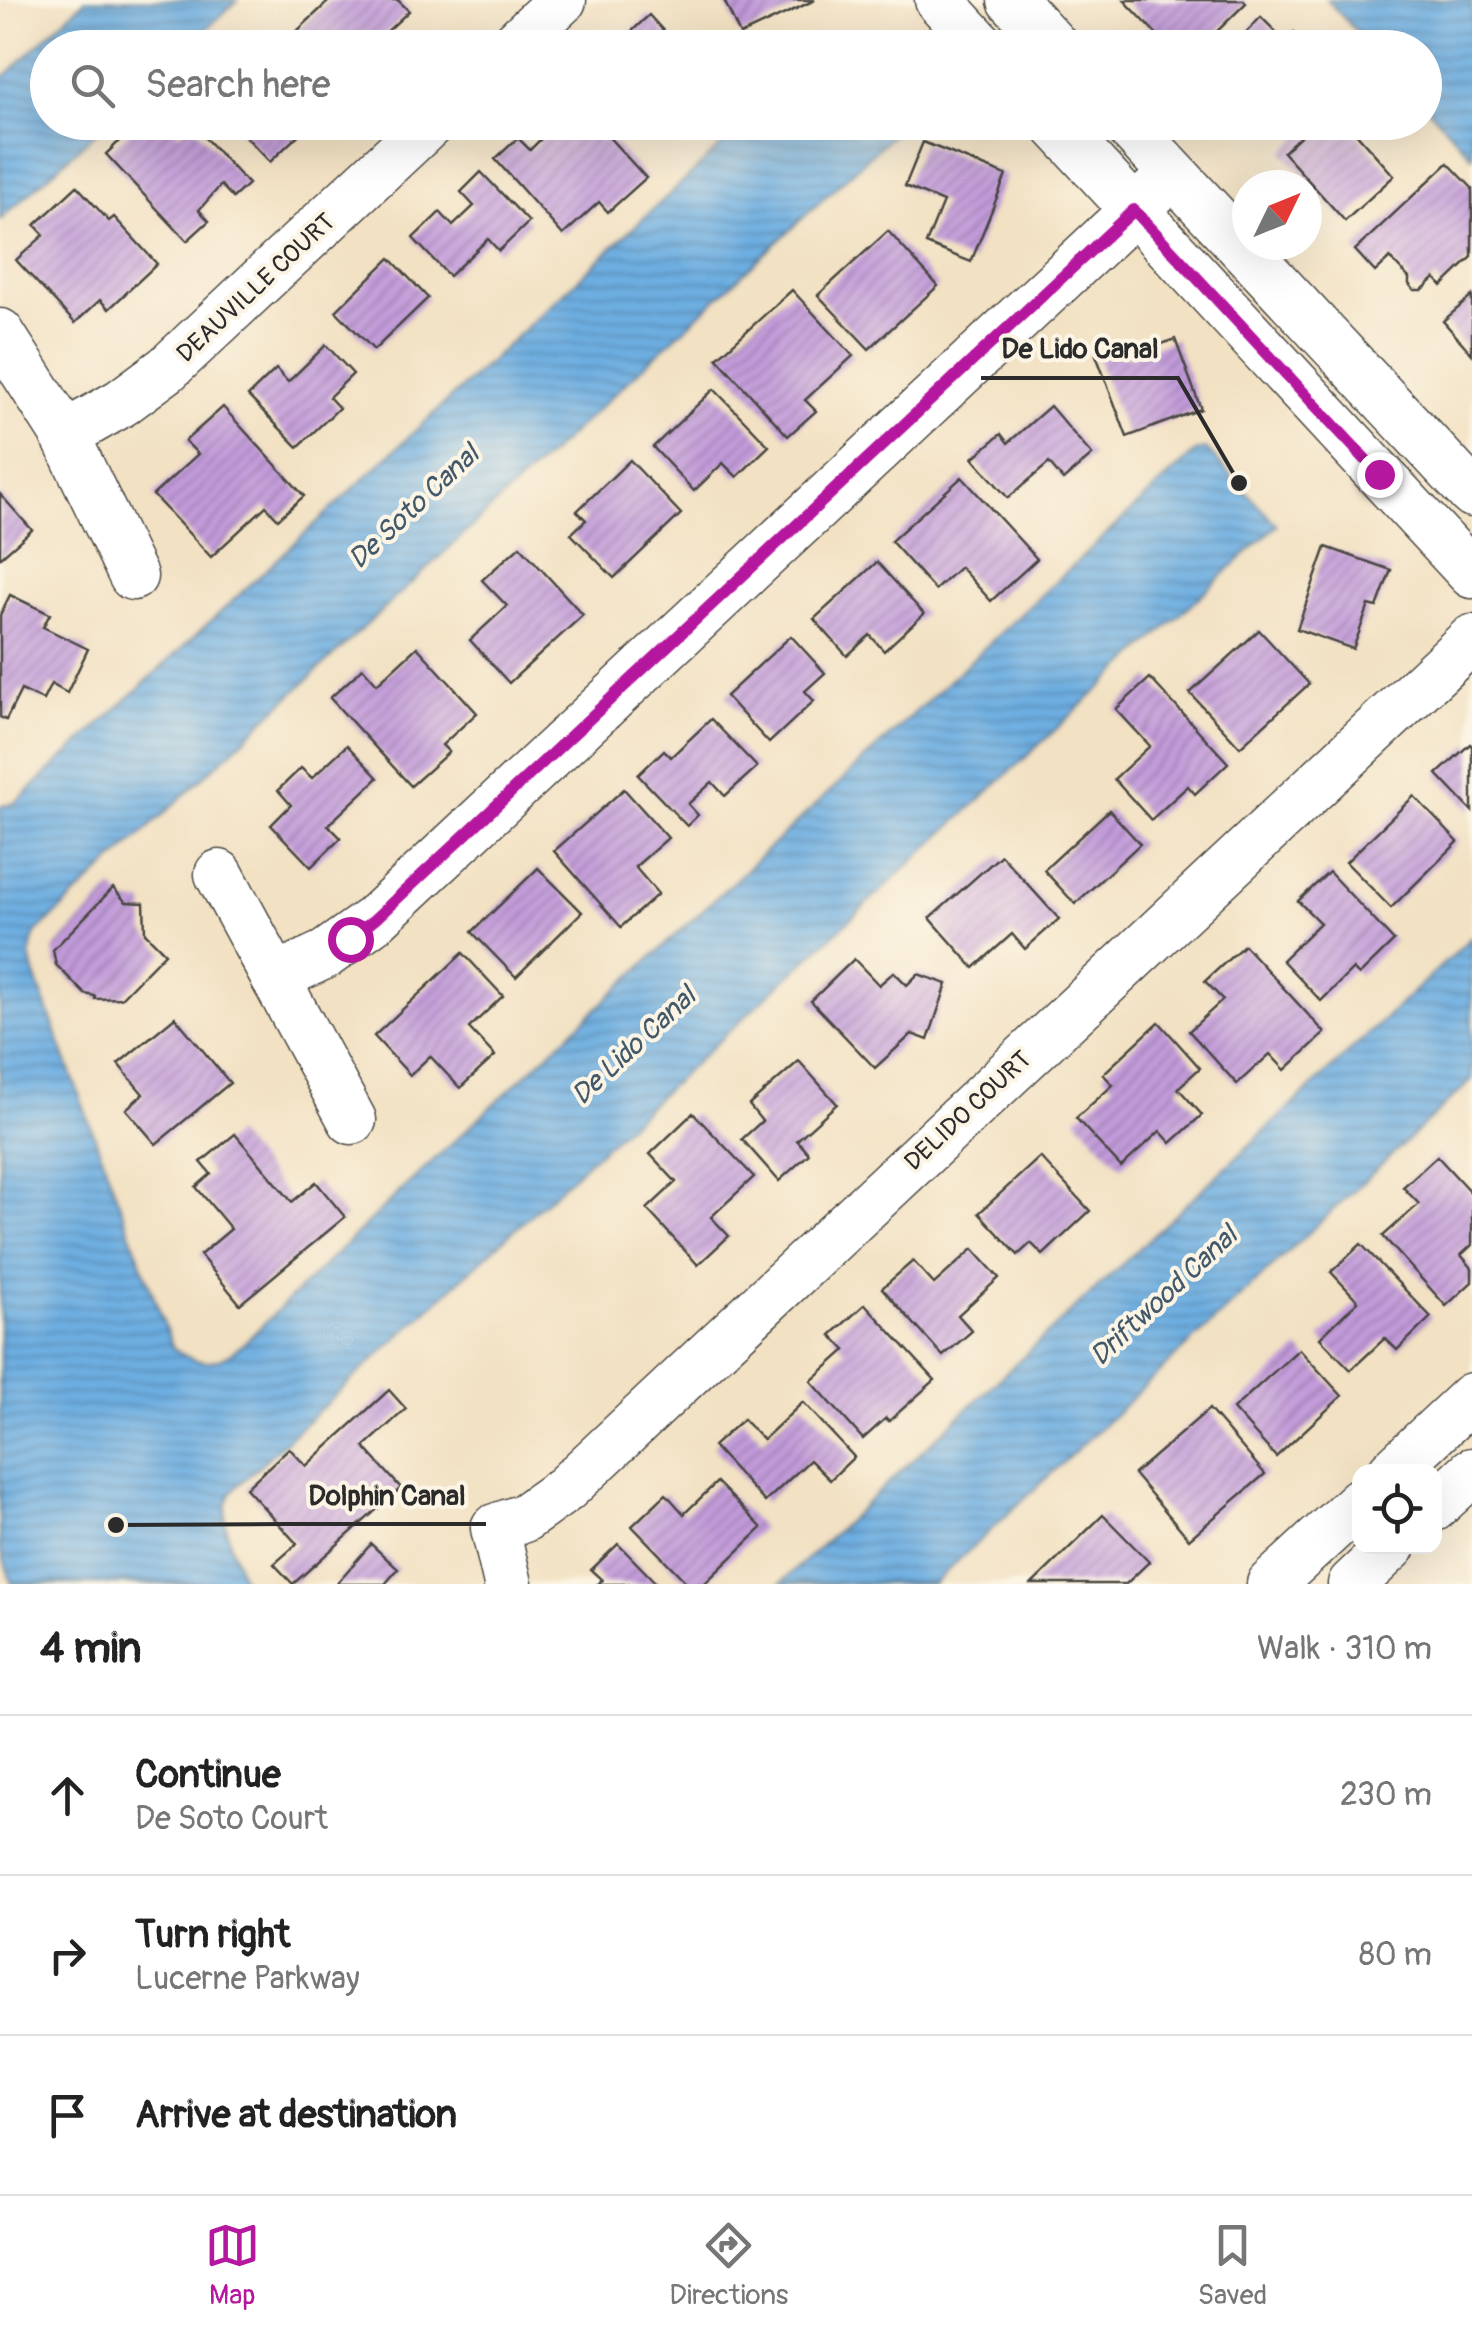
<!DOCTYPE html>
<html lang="en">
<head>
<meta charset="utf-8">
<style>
	body { margin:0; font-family:Pangolin,sans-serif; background:#f6f6f6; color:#222 }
	.controls { position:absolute; right:30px; bottom:30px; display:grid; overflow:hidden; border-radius:20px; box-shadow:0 10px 40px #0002 }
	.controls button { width:90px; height:90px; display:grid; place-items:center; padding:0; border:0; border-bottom:2px solid #e0e0e0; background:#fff; color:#222; font:50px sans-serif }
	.compass { position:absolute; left:1232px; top:170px; width:90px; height:90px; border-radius:50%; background:#fff; box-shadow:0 10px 40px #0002; rotate:47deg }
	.stop { position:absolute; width:30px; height:30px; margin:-22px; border:8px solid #b5179e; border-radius:50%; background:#fff }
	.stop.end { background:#b5179e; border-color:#fff; box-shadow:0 2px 10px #0008 }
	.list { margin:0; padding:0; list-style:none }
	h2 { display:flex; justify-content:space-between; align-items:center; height:130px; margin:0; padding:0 40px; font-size:42px }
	h2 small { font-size:32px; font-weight:400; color:#767676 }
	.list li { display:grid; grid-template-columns:65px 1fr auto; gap:30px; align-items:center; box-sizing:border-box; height:160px; padding:0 40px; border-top:2px solid #e0e0e0 }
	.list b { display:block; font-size:38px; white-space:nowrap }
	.list p { margin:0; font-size:32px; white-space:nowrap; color:#767676 }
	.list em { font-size:32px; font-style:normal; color:#767676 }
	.icon { flex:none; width:55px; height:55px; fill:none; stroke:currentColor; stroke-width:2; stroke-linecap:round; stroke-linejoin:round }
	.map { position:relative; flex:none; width:1472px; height:1584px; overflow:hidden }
	.search { position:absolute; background:#fff; box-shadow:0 10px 40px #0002; left:30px; right:30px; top:30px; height:110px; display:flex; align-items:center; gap:25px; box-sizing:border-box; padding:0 35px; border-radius:55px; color:#767676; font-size:38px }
	.sheet { height:610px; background:#fff }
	nav { display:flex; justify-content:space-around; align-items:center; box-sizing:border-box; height:140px; border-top:2px solid #e0e0e0; background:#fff; font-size:28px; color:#767676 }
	nav a { display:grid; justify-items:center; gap:5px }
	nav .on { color:#b5179e }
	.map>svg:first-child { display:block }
	.water { fill:url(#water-rules); stroke:#4c6c86; stroke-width:2.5 }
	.building { fill:url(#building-hatch) }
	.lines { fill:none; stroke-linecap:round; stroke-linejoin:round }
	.minor-casing { stroke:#494642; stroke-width:51 }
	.minor { stroke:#fff; stroke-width:48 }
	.route { stroke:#b5179e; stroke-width:12 }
	.labels { text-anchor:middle; stroke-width:8; stroke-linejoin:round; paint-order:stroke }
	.street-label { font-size:25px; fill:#2b2b2b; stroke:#fcf5e5 }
	.water-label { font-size:28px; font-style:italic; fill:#42596b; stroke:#fcf5e5 }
	.leader { fill:none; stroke:#2b2b2b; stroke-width:4 }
	.callout-dot { fill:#2b2b2b; stroke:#fcf5e5; stroke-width:4 }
	.callout-label { font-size:28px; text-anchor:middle; font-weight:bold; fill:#2b2b2b; stroke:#fcf5e5; stroke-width:8; stroke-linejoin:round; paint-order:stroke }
</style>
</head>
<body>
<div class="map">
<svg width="1472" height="1584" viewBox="0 0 1472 1584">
	<defs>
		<pattern id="water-rules" width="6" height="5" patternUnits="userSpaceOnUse" patternTransform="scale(2.5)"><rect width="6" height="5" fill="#6daee1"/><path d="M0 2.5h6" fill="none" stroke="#5a8eb7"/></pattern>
		<pattern id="building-hatch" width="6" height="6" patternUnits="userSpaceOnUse" patternTransform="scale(2.5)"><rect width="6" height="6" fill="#c29bda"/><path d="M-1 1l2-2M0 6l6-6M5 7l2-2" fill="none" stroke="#9e7fb1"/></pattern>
	</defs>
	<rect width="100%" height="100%" fill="#fcf5e5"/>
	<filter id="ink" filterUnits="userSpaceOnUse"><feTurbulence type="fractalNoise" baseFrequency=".01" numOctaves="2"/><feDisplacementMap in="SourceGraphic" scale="20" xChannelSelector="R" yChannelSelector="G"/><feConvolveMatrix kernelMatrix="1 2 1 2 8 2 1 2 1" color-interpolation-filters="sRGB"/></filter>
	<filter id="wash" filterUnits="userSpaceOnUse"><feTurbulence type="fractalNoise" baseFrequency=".0048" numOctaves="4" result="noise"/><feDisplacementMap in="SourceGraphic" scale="40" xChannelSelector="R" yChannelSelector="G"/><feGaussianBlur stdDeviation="2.25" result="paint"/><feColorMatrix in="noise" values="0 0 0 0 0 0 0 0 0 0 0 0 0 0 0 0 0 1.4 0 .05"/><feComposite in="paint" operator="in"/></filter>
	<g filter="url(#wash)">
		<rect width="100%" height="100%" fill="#f2e1c2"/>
		<g class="water">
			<polygon points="85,0 238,0 187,47 48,48 48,122 106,123 0,220 0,81"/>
			<polygon points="1327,0 1472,0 1472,156 1425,105 1424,48 1371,47"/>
			<path d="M894,123L895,132L35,934L30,955L34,973L173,1348C199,1369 220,1364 244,1343L406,1186L1195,452L1206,449L1277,525L236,1487C212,1514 235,1554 244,1584H12L0,1547V806L14,803L23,796L746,123Z"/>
			<polygon points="1472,937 1472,1080 933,1584 780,1584"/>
		</g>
		<g id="blocks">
			<g class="building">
				<polygon points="330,0 398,0 409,11 379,39 387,48 312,48 297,31"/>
				<polygon points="724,0 815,0 740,35"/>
				<polygon points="1124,0 1244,0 1246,3 1200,48 1170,48"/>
				<polygon points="649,15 679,48 614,48"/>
				<polygon points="1261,17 1285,41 1294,32 1309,48 1231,48"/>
				<polygon points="139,122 169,122 179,134 191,123 248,184 233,198 221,185 199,210 209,221 187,241 106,154"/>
				<polygon points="232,122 312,122 270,162"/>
				<polygon points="525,122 595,122 646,178 608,212 599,202 563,235 495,159 518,138 530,150 540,140"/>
				<polygon points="1315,122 1320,122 1328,131 1338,122 1346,122 1394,176 1345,221 1283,152"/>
				<polygon points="923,142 1006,175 971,262 926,244 943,202 905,186"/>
				<polygon points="1448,163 1472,188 1472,257 1442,286 1435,278 1422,290 1414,290 1409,284 1409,278 1390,258 1375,272 1355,250"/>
				<polygon points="481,172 529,222 499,251 488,239 449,276 413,238 440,212 453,226 474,206 461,192"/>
				<polygon points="77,186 109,221 114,217 157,264 109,309 100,300 75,323 16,260 44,235 35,225"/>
				<polygon points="888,231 938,286 869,349 818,295"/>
				<polygon points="390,258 428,298 374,350 336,311"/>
				<polygon points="792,290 853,356 805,400 816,411 788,436 717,358"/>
				<polygon points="1472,296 1472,354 1443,321"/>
				<polygon points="1175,339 1201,409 1127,437 1096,355 1122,346 1127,357"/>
				<polygon points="326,345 353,374 329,397 339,408 298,447 248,396 276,369 288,382"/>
				<polygon points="714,389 769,446 737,477 723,463 694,491 653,447"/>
				<polygon points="1050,406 1092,455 1063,480 1049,463 1008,498 973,458 1001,434 1008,443"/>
				<polygon points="223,407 304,496 278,519 266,506 211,557 153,495 198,454 185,441"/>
				<polygon points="630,460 681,514 614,578 571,534 586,520 577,511"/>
				<polygon points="962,477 1037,559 991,601 960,567 935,590 891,541"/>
				<polygon points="0,494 32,530 0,558"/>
				<polygon points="520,546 583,615 509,683 470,640 507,606 482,580"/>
				<polygon points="1326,547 1391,570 1377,607 1369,605 1353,649 1297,629"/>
				<polygon points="877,562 924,614 884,651 870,635 847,656 814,619"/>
				<polygon points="10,595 50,614 43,627 88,649 67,693 51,684 43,700 21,690 6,720 0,717 0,615"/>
				<polygon points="1259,630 1309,684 1240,747 1190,693"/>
				<polygon points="791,636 825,673 805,691 814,701 769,743 726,696"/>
				<polygon points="417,647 477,713 442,745 449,752 411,786 330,698 363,668 377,684"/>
				<polygon points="1150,678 1228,763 1195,794 1188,786 1151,820 1114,779 1150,746 1116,709"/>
				<polygon points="711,719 757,767 725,796 712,782 688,804 698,815 687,826 638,775 664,750 671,757"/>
				<polygon points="1470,744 1472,746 1472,811 1437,774"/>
				<polygon points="347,745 378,778 328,825 341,838 311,867 271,825 291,805 278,790 301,768 312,778"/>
				<polygon points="624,789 668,838 635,867 658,894 621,927 554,851"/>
				<polygon points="1414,796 1458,842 1391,908 1346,862"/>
				<polygon points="1109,810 1140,844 1075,904 1044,870"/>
				<polygon points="1001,855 1059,919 1025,949 1012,934 974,968 930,918"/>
				<polygon points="538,868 582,912 516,977 472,932"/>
				<polygon points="1329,872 1394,941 1359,975 1353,969 1321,1001 1282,960 1320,923 1298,901"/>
				<polygon points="113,888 126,902 144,903 145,933 165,953 121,998 95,999 95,996 85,994 56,965 53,950"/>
				<polygon points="1244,945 1325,1033 1285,1070 1270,1054 1237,1084 1189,1031 1223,1000 1205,981"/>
				<polygon points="463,953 503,996 469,1028 495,1056 460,1088 430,1056 410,1075 374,1036"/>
				<polygon points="854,959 879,985 894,972 907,985 918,974 947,984 928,1040 912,1034 875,1068 811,1001"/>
				<polygon points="175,1017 230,1083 156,1144 126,1109 143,1094 118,1064"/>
				<polygon points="1159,1022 1200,1068 1178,1088 1202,1115 1171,1143 1160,1131 1121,1167 1076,1118 1113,1085 1103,1074"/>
				<polygon points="799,1061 837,1104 797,1140 809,1154 779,1181 742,1139 762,1121 749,1105"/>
				<polygon points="693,1113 754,1177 711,1217 729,1236 698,1265 647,1209 676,1182 650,1154"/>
				<polygon points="235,1134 292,1202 316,1182 345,1217 240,1304 200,1255 231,1229 196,1187 211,1174 201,1162"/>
				<polygon points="1437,1156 1472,1194 1472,1245 1461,1255 1472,1268 1472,1282 1446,1306 1383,1236 1419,1204 1403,1187"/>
				<polygon points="1040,1157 1090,1211 1043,1255 1031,1243 1018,1255 979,1213"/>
				<polygon points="1361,1244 1431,1317 1397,1350 1385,1338 1351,1370 1320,1338 1358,1301 1331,1272"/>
				<polygon points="973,1249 999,1278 958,1315 972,1331 943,1356 882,1288 913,1261 934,1284"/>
				<polygon points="865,1304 935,1380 889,1421 886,1418 863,1439 811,1381 846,1350 831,1335"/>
				<polygon points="1299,1349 1342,1396 1276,1457 1233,1409"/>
				<polygon points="389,1390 406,1409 364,1447 401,1488 293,1584 274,1564 297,1544 246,1488 289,1448 306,1466"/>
				<polygon points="803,1402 854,1457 830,1480 810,1460 765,1502 713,1446 743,1419 763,1440"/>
				<polygon points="1209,1409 1265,1474 1189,1539 1134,1474"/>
				<polygon points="717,1482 762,1528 704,1584 688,1584 632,1526 666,1494 684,1514"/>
				<polygon points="1103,1515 1149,1562 1126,1584 1032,1584"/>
				<polygon points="371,1544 398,1569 385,1584 336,1584"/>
				<polygon points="618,1544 657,1584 597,1584 602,1580 591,1570"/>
			</g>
		</g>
	</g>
	<g filter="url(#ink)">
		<use href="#blocks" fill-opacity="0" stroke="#494642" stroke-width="2.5"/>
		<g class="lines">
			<defs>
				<g id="minor">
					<polyline points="939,0 983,48"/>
					<polyline points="1012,0 1056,48"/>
					<polyline points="511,48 562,0"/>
					<polyline points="1053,122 1472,574"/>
					<polyline points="1125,122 1472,493"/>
					<polyline points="0,333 65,435 133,576"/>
					<polyline points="65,435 121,403 167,369 431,122"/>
					<polyline points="219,874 352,1120"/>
					<polyline points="275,978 326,954 375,919 1173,174"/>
					<polyline points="1392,1472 1472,1397"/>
					<polyline points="1434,1507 1472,1472"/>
					<polyline points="508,1584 495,1528 524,1518 565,1489 1472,639"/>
					<polyline points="1271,1584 1360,1502"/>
					<polyline points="1352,1584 1392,1546"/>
				</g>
			</defs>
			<use href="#minor" class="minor-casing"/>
			<use href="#minor" class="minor"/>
		</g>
	</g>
	<g class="lines" filter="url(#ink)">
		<polyline class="route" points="350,939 375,919 1134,210 1379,474"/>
	</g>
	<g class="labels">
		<g class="street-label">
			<text transform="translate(255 287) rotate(-43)" y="9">DEAUVILLE COURT</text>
			<text transform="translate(967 1110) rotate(-43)" y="9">DELIDO COURT</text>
		</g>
		<g class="water-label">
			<text transform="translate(413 506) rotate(-43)" y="10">De Soto Canal</text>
			<text transform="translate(633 1045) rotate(-43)" y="10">De Lido Canal</text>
			<text transform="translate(1163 1295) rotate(-43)" y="10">Driftwood Canal</text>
		</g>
	</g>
	<path class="leader" d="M1239 483L1178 378H981M116 1525L288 1524H486"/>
	<g class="callout-dot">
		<circle cx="1239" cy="483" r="10"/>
		<circle cx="116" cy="1525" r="10"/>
	</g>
	<g class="callout-label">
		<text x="1080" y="358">De Lido Canal</text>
		<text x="387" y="1505">Dolphin Canal</text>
	</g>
</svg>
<div class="controls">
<button><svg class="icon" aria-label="locate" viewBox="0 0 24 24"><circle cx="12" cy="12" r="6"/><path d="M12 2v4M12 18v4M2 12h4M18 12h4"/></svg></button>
</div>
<svg class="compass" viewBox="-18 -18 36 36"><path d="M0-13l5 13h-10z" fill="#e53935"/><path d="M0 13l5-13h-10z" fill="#767676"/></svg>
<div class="stop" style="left:350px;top:939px"></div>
<div class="stop end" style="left:1379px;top:474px"></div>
<div class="search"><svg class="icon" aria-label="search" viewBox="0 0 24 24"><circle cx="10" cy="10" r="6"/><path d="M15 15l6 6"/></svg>Search here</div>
</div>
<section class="sheet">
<h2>4 min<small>Walk · 310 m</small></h2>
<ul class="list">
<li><svg class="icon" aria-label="ahead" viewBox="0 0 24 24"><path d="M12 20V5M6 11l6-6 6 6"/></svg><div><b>Continue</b><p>De Soto Court</p></div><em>230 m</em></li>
<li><svg class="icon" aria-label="right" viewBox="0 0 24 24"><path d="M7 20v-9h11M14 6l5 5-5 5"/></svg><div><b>Turn right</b><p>Lucerne Parkway</p></div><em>80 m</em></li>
<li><svg class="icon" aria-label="arrive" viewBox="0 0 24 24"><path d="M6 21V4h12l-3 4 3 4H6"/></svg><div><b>Arrive at destination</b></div></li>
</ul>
</section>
<nav>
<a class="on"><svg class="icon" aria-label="map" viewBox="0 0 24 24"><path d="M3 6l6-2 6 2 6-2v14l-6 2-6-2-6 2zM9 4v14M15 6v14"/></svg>Map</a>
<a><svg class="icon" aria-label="directions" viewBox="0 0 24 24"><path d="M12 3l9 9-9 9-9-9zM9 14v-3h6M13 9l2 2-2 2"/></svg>Directions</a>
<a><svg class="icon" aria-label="saved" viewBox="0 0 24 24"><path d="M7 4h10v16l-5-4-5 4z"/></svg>Saved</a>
</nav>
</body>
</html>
